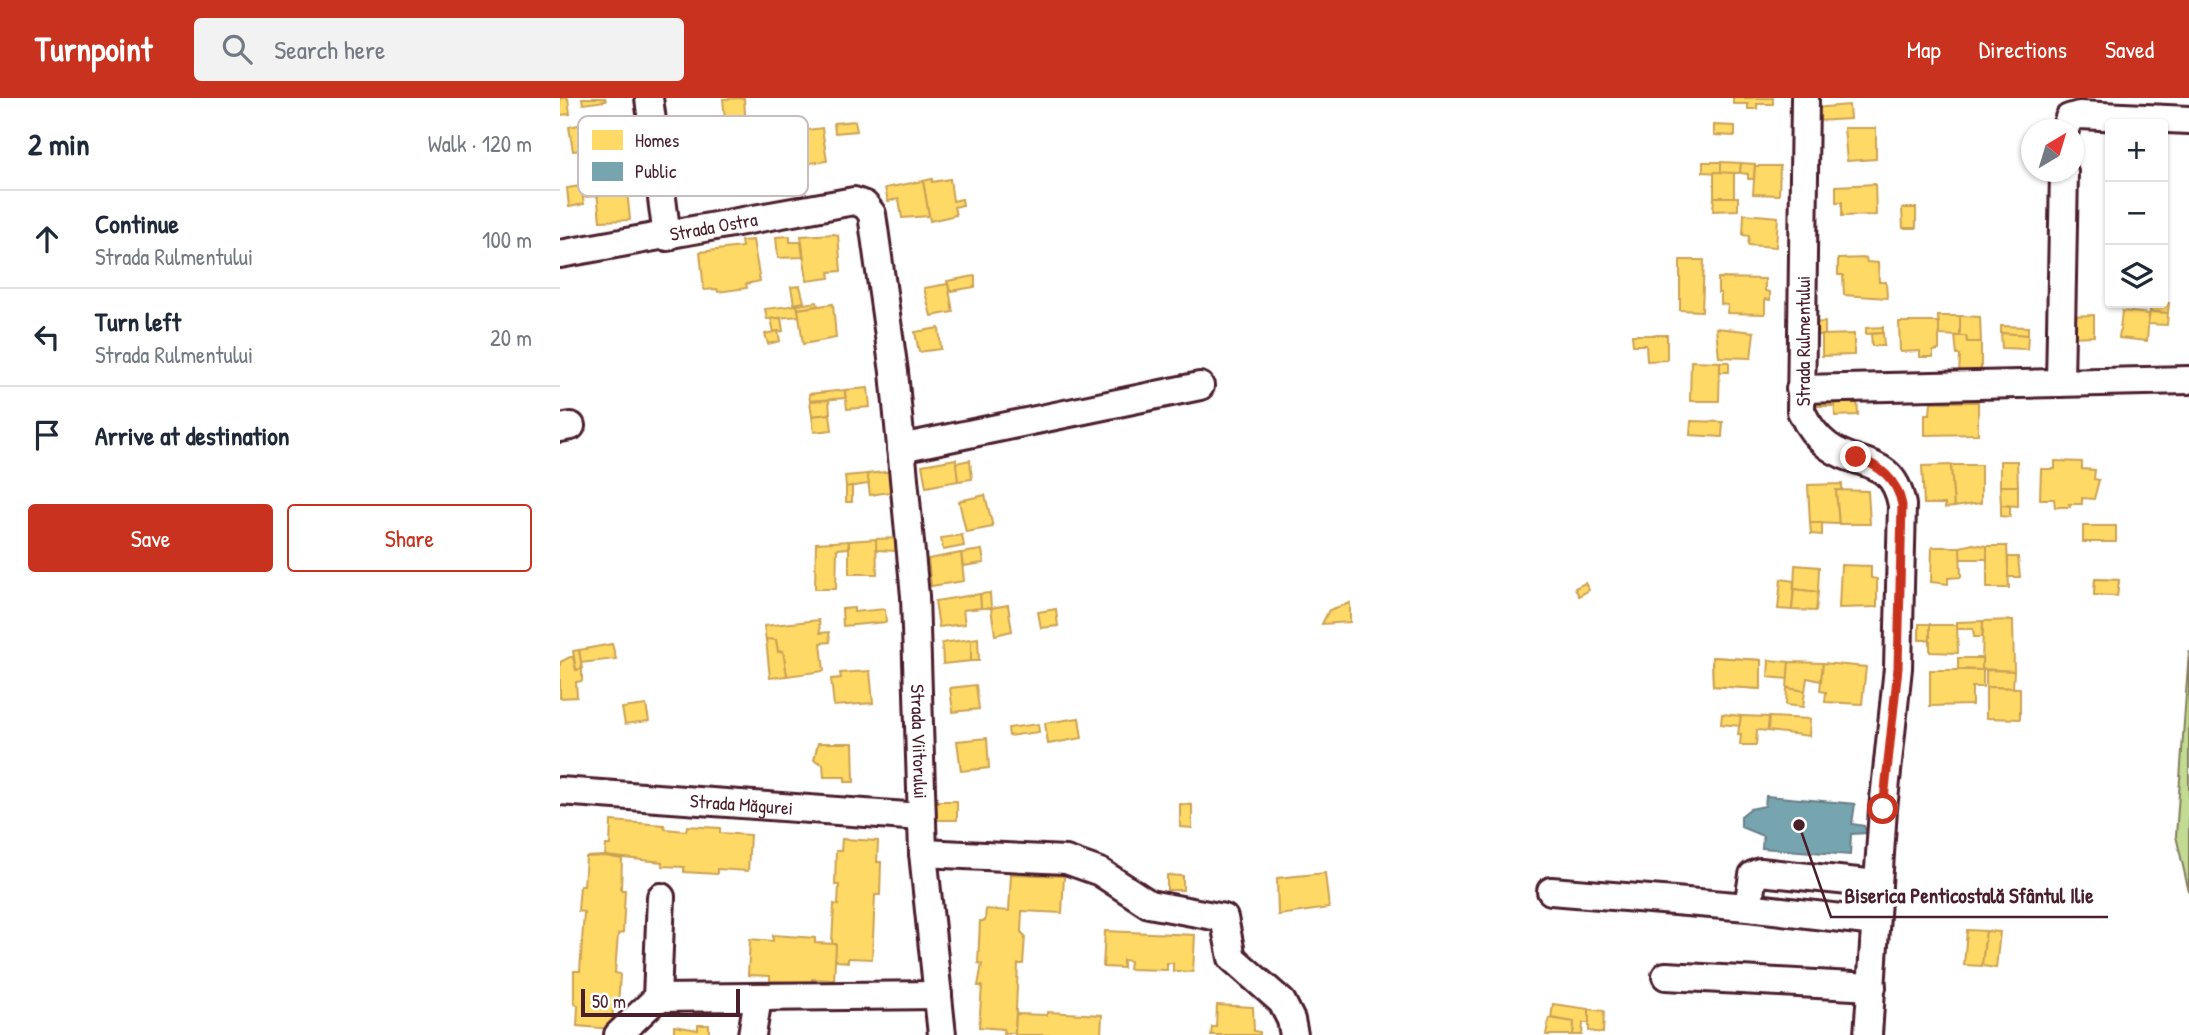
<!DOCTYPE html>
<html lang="en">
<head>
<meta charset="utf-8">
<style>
	body { margin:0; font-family:"Patrick Hand",sans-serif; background:#f2f2f3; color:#1f2937 }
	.controls { position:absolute; right:21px; top:21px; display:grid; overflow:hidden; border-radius:7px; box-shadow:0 2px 5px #0004 }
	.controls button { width:63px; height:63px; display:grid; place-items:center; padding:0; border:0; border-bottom:2px solid #e0e1e3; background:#fff; color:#1f2937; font:35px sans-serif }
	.compass { position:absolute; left:1461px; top:21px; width:63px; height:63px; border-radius:50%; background:#fff; box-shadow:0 2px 5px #0004; rotate:38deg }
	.scale { position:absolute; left:21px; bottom:18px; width:159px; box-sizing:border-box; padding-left:7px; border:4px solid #4a1f2b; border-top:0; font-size:19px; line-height:24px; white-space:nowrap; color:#4a1f2b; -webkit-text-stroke:5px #fff; paint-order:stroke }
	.stop { position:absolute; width:21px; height:21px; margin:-16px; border:5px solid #c8321e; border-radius:50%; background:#fff }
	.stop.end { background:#c8321e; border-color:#fff; box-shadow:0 2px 7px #0008 }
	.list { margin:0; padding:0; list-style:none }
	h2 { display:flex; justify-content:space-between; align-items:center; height:91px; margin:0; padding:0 28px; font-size:30px }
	h2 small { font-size:23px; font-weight:400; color:#747a83 }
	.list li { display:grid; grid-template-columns:46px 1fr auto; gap:21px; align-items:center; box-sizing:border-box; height:98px; padding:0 28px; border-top:2px solid #e0e1e3 }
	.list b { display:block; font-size:26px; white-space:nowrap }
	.list p { margin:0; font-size:23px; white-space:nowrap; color:#747a83 }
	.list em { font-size:23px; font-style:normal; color:#747a83 }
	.actions { display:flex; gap:14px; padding:21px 28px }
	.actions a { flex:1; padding:16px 0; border:2px solid #c8321e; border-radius:7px; text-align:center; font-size:24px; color:#c8321e }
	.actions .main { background:#c8321e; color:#fff }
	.icon { flex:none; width:38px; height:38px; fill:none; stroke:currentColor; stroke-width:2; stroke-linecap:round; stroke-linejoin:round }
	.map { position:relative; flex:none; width:1629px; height:937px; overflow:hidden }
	header { display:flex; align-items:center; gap:42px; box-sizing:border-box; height:98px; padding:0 35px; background:#c8321e; color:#fff }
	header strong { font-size:33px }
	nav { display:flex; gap:38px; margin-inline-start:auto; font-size:24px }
	.search { width:490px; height:63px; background:#f2f2f3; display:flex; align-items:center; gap:18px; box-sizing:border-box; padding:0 24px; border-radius:7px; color:#747a83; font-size:26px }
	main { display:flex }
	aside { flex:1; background:#fff }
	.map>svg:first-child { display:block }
	.green { fill:#c1db92; stroke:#867d5e; stroke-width:2 }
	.homes { fill:#ffd966; stroke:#c9a154; stroke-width:2 }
	.public { fill:#76a5af; stroke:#697d87; stroke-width:2 }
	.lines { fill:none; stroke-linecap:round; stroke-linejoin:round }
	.minor-casing { stroke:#4a1f2b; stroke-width:32 }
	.minor { stroke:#fff; stroke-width:26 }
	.route { stroke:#c8321e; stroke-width:9 }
	.labels { text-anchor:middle; stroke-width:7; stroke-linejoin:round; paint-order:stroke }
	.street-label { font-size:19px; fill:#4a1f2b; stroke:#fff }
	.key { fill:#fff; stroke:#c9bcbf; stroke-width:2 }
	.key-label { font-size:19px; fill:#4a1f2b }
	.leader { fill:none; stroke:#4a1f2b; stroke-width:2.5 }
	.callout-dot { fill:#4a1f2b; stroke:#fff; stroke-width:2.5 }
	.callout-label { font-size:21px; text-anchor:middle; font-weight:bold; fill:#4a1f2b; stroke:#fff; stroke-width:7; stroke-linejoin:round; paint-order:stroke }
</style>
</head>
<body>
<header>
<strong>Turnpoint</strong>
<div class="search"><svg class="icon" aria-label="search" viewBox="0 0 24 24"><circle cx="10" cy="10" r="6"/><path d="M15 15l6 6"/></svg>Search here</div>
<nav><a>Map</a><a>Directions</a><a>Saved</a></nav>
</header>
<main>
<aside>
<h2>2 min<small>Walk · 120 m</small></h2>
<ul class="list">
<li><svg class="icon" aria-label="ahead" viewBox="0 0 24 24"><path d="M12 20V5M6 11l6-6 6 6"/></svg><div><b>Continue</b><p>Strada Rulmentului</p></div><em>100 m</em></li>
<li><svg class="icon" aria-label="left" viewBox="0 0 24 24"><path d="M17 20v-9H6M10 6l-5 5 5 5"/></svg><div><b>Turn left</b><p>Strada Rulmentului</p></div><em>20 m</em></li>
<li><svg class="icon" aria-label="arrive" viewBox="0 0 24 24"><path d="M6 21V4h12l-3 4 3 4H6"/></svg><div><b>Arrive at destination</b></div></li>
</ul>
<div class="actions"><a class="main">Save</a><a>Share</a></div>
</aside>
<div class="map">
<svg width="1629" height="937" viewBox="0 0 1629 937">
	<rect width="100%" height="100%" fill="#fff"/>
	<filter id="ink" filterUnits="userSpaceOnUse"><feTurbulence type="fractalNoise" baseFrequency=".0143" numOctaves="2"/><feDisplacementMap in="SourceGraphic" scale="14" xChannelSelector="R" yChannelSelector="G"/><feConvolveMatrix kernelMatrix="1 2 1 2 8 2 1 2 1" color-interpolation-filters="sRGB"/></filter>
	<g filter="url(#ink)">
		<polygon class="green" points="1629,553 1629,794 1616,738"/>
		<g class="homes">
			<polygon points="0,0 8,0 10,16 0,17"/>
			<polygon points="22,0 45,0 46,3 23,6"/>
			<polygon points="184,0 186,30 166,32 163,1"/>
			<polygon points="1173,0 1213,0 1213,6 1197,6 1197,11 1188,11 1188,6 1173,6"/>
			<polygon points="1289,7 1290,21 1255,23 1253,10"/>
			<polygon points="295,23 297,33 275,35 274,25"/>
			<polygon points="32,24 35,51 13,53 9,29"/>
			<polygon points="1154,27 1175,28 1175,38 1154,37"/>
			<polygon points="262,30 267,63 234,67 231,34"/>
			<polygon points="1284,30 1316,30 1316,61 1287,63"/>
			<polygon points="1143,64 1161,64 1161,75 1143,74"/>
			<polygon points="1161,64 1181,65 1180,75 1161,75"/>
			<polygon points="1181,65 1195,66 1194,81 1188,81 1188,76 1180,75"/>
			<polygon points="1195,68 1220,68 1219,97 1193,96"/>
			<polygon points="1154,74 1174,75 1174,99 1154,99"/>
			<polygon points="66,81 70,122 40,123 36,84"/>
			<polygon points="372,81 372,84 390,81 393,103 402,101 403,107 394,109 396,117 370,123 363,83"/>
			<polygon points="363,83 369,118 342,120 339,101 328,103 325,90"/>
			<polygon points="36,84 38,98 23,99 21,85"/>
			<polygon points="1315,86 1316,117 1282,118 1282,104 1276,104 1276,88"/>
			<polygon points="21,88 24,106 9,109 7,90"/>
			<polygon points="1154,99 1178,99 1178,112 1153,113"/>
			<polygon points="1342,110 1356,110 1356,130 1343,130"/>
			<polygon points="1184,116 1218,119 1216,149 1188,147 1189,138 1183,137"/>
			<polygon points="274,136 278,137 281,173 269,174 270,180 247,183 241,138"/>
			<polygon points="230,138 230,144 241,144 243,159 218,160 216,139"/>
			<polygon points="193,142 200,183 186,186 187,190 158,194 157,191 144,192 140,154 182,149 181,143"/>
			<polygon points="1306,160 1307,164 1318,165 1319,184 1326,184 1327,200 1284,197 1283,177 1278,177 1278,161"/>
			<polygon points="1120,162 1144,162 1142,213 1120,212"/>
			<polygon points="415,178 415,189 390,193 387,183"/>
			<polygon points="1158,180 1205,181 1205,193 1210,194 1210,202 1205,201 1205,216 1167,215 1168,207 1161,206 1161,195 1158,195"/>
			<polygon points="388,186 393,214 371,218 364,190"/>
			<polygon points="240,188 244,204 234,206 231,189"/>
			<polygon points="257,204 258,208 238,211 237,207"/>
			<polygon points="1590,205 1609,205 1608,215 1590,214"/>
			<polygon points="273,206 276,240 243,246 238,211"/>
			<polygon points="237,207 239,218 207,221 205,211"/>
			<polygon points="1562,213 1589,216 1587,243 1559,240"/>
			<polygon points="1590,214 1608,215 1607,227 1588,226"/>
			<polygon points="1534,217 1534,238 1508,239 1508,218"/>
			<polygon points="1378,218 1400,218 1400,238 1379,237"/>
			<polygon points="1400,218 1420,219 1421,244 1407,244 1406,238 1400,238"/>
			<polygon points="221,220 223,233 214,234 211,221"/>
			<polygon points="1265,224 1265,237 1249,237 1249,225"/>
			<polygon points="1339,224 1379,224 1379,252 1373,253 1373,259 1360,259 1360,253 1340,254"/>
			<polygon points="1441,228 1468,229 1468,237 1441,235"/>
			<polygon points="1323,229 1323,235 1306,236 1306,230"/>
			<polygon points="379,230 381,251 359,254 355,234"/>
			<polygon points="1156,230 1194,234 1191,260 1159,259"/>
			<polygon points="218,233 220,243 208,246 205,236"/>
			<polygon points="1323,235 1324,248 1312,248 1311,236"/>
			<polygon points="1441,235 1468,237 1467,251 1442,250"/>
			<polygon points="1294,236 1294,257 1262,258 1262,237"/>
			<polygon points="1072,237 1107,237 1107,262 1087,263 1086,247 1073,247"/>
			<polygon points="1395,238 1406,238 1407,244 1421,244 1421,277 1399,278 1400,257 1397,257"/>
			<polygon points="1131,263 1160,264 1159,303 1130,303"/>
			<rect x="1160" y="264" width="9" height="10"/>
			<polygon points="308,290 310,309 287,311 285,292"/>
			<polygon points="285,292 285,300 250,303 249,296"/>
			<polygon points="1297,300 1298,317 1275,318 1274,301"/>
			<polygon points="1249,301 1274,301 1274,308 1250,308"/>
			<polygon points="269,302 270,316 252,318 250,303"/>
			<polygon points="1371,304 1418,304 1418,336 1365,337 1365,316 1370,316"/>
			<polygon points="270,316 272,332 254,334 252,318"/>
			<polygon points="1131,323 1163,324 1162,339 1130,337"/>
			<polygon points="396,361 398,383 366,389 362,367"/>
			<polygon points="410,362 412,381 398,383 396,365"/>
			<polygon points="1440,363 1457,363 1458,388 1440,388"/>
			<polygon points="1495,363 1522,364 1522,371 1535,372 1534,381 1539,382 1534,401 1522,400 1522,406 1509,406 1510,409 1495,409 1494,401 1480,401 1481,371 1495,371"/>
			<polygon points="1391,367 1394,409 1385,410 1385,406 1364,406 1362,368"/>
			<polygon points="1391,367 1421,367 1421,405 1394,409"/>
			<polygon points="333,373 336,393 310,397 307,376"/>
			<polygon points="307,376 309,386 286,389 285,378"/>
			<polygon points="1282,386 1282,392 1276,392 1279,426 1250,425 1248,387"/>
			<polygon points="292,388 292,404 286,404 286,389"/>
			<polygon points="1440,388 1458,388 1458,408 1441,407"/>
			<polygon points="1276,392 1308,393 1310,426 1279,426"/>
			<polygon points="425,397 433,429 406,434 399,403"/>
			<polygon points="1441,407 1450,408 1450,419 1441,418"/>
			<polygon points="1250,425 1262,425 1262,437 1251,436"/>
			<rect x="1523" y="428" width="33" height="16"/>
			<polygon points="402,437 404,448 383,452 381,440"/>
			<polygon points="337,440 337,453 316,452 316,441"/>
			<polygon points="316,441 317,476 289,476 289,443"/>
			<polygon points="289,443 288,450 277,451 276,491 255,491 256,445"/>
			<polygon points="1413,446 1427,448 1427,461 1400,461 1400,449"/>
			<polygon points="1427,448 1447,448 1449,490 1427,490"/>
			<polygon points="1372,449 1400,449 1401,479 1388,480 1388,486 1371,484"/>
			<polygon points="422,452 424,465 403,468 401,455"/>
			<polygon points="401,455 404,483 371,488 368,461"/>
			<polygon points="1448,459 1458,459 1460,479 1448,479"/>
			<polygon points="1235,467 1259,469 1258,494 1234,491"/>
			<polygon points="1281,467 1311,468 1311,480 1317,481 1317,509 1279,510"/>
			<polygon points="1221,481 1234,483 1232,512 1218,511"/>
			<polygon points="1535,481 1559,482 1557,498 1534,497"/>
			<polygon points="1535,481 1559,482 1557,498 1534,497"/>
			<polygon points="1025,485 1029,492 1019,498 1015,490"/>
			<polygon points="1234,491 1258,494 1256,513 1232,512"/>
			<polygon points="430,495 431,510 421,510 420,496"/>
			<polygon points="420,496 421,510 403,512 405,526 379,529 375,503"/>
			<polygon points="790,505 790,524 762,526 769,512"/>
			<polygon points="448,507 452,533 435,537 431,510"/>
			<polygon points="294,510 294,514 325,511 326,524 283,528 282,511"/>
			<polygon points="496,511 498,528 481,530 478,514"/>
			<polygon points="259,522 260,535 269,534 270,544 261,545 264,573 227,578 223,553 218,554 216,542 206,543 204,528"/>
			<polygon points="1453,522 1454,573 1422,571 1423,523"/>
			<polygon points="1423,523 1422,539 1414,539 1413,531 1397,531 1397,524"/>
			<rect x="1359" y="526" width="11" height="16"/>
			<polygon points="1370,527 1397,527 1398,555 1370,554"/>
			<polygon points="418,540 419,563 411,563 411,541"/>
			<polygon points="206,541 216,542 218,554 223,553 227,578 210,580"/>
			<polygon points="411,541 411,563 383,566 382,545"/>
			<polygon points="52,546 56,561 21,565 19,552"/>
			<polygon points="19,552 22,571 16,572 13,553"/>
			<polygon points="10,559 13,559 16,572 22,571 22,583 16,584 17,599 0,600 0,564"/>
			<polygon points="1152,559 1201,562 1201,591 1153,588"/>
			<polygon points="1152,559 1201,562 1201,591 1153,588"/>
			<polygon points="1398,560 1422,560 1422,572 1398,571"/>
			<polygon points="1209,562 1229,564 1228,581 1208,579"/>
			<polygon points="1229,564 1263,565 1261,583 1247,580 1245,593 1227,590"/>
			<polygon points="1263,565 1306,569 1302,606 1265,604 1266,594 1260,593"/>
			<polygon points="1370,572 1423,572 1423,589 1412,589 1412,607 1370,608"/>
			<polygon points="1426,572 1454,573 1453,590 1426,589"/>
			<polygon points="310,573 313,605 274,608 271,581 281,580 280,575"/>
			<polygon points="416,587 419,611 393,614 390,590"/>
			<polygon points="1426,589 1460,590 1460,621 1426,620"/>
			<polygon points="1227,590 1245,593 1243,609 1226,607"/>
			<polygon points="86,607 89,623 65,626 62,610"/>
			<polygon points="1162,616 1181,618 1180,628 1161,626"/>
			<polygon points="1181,618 1209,619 1208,633 1197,632 1196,647 1180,647 1181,636 1178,636"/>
			<polygon points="1209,619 1250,621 1249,638 1208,633"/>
			<polygon points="519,620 522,640 488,646 485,625"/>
			<polygon points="478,626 479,634 449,638 448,630"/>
			<polygon points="427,640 429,670 401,673 397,643"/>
			<polygon points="258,645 293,645 294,684 285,684 285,679 264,679 263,666 254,662"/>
			<rect x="374" y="703" width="23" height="19"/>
			<polygon points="620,706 632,707 632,730 620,729"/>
			<polygon points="51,723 104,727 105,731 126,733 127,728 160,730 160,735 190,737 188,773 157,771 157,776 124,774 124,769 102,768 102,764 45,758 46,747 50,747"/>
			<polygon points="282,741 318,743 317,764 321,764 320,797 315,797 312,861 288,860 288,864 277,863 275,860 276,846 272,846 274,806 278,807 279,787 275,787 276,753 281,753"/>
			<polygon points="45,758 62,761 61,792 65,792 63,835 58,836 55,875 60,876 58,909 53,910 52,931 17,928 18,907 14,906 14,873 20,873 24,814 18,813 20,788 24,788 26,759"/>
			<polygon points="765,775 769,810 718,817 717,780"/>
			<polygon points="451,776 504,778 502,815 462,813 461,834 465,838 463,866 458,866 455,935 443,935 444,931 419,929 422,888 418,888 422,866 418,865 420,823 425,823 426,811 449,813"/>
			<polygon points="607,777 623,778 623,792 607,792"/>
			<polygon points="1407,832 1426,833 1422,868 1404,867"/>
			<polygon points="545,833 635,837 633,874 613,873 613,865 607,865 607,872 569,871 570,863 563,862 563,870 543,869"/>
			<polygon points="1426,833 1440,834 1436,870 1422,868"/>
			<polygon points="213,837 255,840 255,845 276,846 274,882 252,881 252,885 210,883 210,878 188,877 190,841 213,843"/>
			<polygon points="993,906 1029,911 1029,925 1023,925 1022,937 1013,937 1014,924 991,920"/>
			<polygon points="657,907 693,909 694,933 700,934 700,937 651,937 652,929 656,929"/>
			<polygon points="1029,911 1044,913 1043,935 1029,933"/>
			<polygon points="487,914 542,917 541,937 455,937 456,916 487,917"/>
			<polygon points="989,920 1014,924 1013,937 986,937"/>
			<polygon points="138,927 149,927 149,937 114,937 114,928 138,932"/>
		</g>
		<polygon class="public" points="1206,698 1295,706 1292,726 1304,728 1307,735 1291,736 1290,757 1202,750 1203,738 1181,729 1181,718 1190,711 1205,708"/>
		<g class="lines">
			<defs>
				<g id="minor">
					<polyline points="89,0 107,139"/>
					<path d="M1245,0L1241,313C1247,326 1256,339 1268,348C1297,370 1333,357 1342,407L1338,570L1323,711L1308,937"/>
					<polyline points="1505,32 1509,20 1519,17 1629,22"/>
					<path id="s1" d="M0,156L294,103L305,107L312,116L334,274L355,498L363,755L382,937"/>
					<polyline points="1500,285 1504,74"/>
					<polyline points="1240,291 1629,282"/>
					<polyline points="0,330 11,328"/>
					<polyline points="341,350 640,288"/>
					<path id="s2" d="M0,693L361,719"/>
					<polyline points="363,755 506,762 540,774 589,806 664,820 672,860 722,904 731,922 734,937"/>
					<polyline points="991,793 1188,809 1193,777 1200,774 1318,786"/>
					<polyline points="1188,809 1315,824"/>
					<polyline points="1106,878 1312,889"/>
					<polyline points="97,900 101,799"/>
					<polyline points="58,937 97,900 378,897"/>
					<polyline points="192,937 198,899"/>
				</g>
			</defs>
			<use href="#minor" class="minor-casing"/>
			<use href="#minor" class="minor"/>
		</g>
	</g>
	<g class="lines" filter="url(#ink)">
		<path class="route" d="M1296,359C1320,368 1337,381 1342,407L1338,570L1323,711"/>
	</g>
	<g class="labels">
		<g class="street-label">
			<text dy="7" stroke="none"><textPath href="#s1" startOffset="156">Strada Ostra</textPath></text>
			<text transform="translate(1243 243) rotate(-90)" y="7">Strada Rulmentului</text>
			<text dy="7" stroke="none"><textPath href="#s1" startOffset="852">Strada Viitorului</textPath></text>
			<text dy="7" stroke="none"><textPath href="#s2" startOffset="182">Strada Măgurei</textPath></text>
		</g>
	</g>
	<rect x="18" y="18" width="230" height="80" rx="10" class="key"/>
	<rect x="32" y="32" width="31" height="20" fill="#ffd966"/>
	<rect x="32" y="64" width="31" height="19" fill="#76a5af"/>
	<g class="key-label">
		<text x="75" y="49">Homes</text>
		<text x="75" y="80">Public</text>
	</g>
	<path class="leader" d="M1239 727L1271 819H1548"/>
	<circle class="callout-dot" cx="1239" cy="727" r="7"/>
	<g class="callout-label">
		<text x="1409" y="805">Biserica Penticostală Sfântul Ilie</text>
	</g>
</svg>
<div class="controls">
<button>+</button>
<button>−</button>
<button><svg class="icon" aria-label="layers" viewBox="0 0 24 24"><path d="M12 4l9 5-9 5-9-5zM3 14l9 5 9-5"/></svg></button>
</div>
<svg class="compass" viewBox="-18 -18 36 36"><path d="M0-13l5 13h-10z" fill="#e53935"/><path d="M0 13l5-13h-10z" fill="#747a83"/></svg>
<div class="scale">50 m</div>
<div class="stop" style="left:1323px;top:711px"></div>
<div class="stop end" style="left:1296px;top:359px"></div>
</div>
</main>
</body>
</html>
